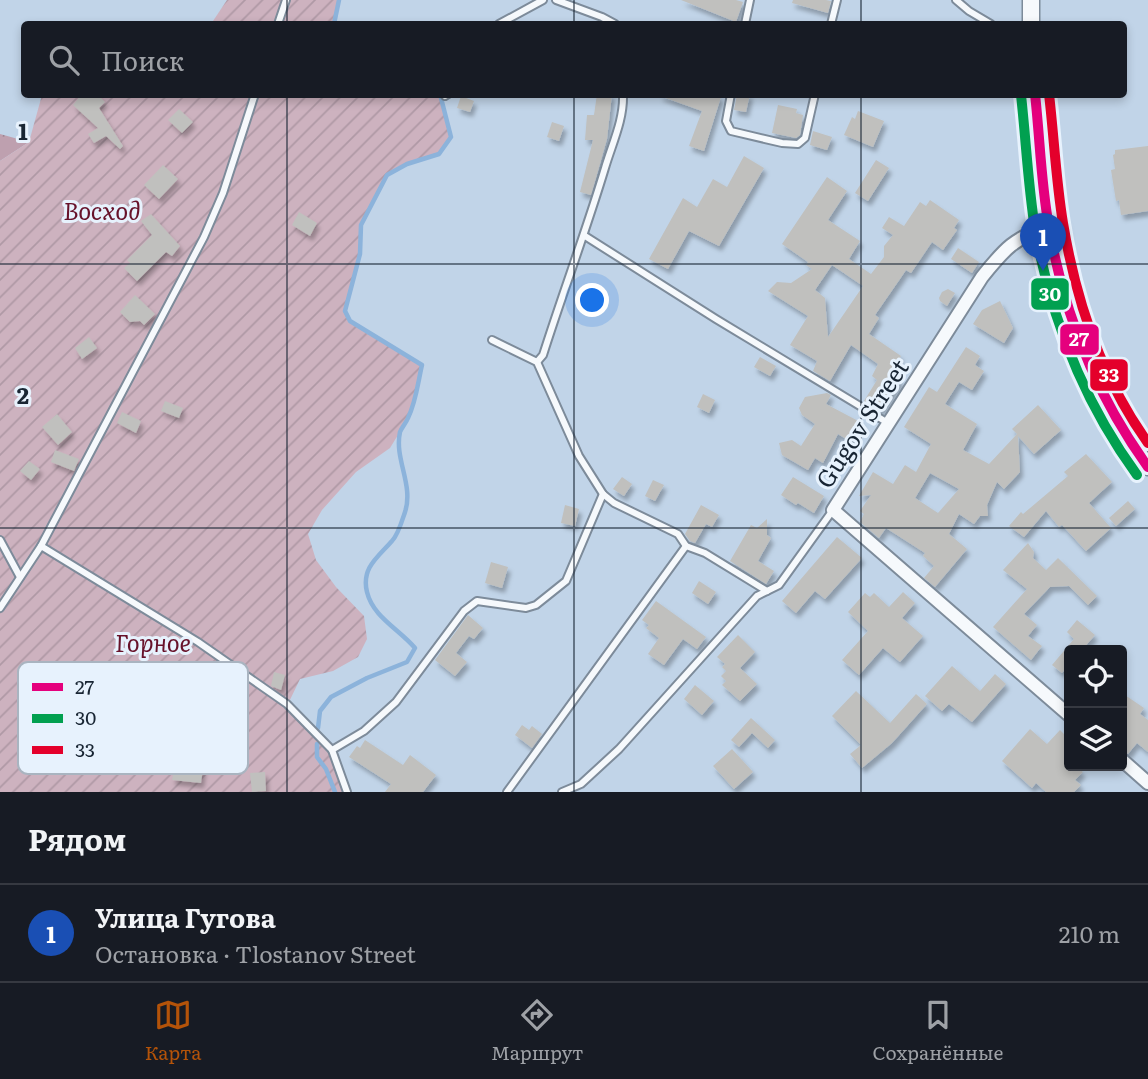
<!DOCTYPE html>
<html lang="ru">
<head>
<meta charset="utf-8">
<style>
	body { margin:0; font-family:Literata,serif; background:#242831; color:#f1f3f6 }
	.controls { position:absolute; right:21px; bottom:21px; display:grid; overflow:hidden; border-radius:7px; box-shadow:0 4px 10px #0003 }
	.controls button { width:63px; height:63px; display:grid; place-items:center; padding:0; border:0; border-bottom:2px solid #363941; background:#171b24; color:#f1f3f6; font:35px sans-serif }
	.you { position:absolute; left:593px; top:301px; width:24px; height:24px; margin:-18px; border:5px solid #fff; border-radius:50%; background:#1a73e8; box-shadow:0 0 0 10px #1a73e833 }
	.badge { display:grid; place-items:center; width:46px; height:46px; border-radius:50%; background:#b45309; color:#fff; font-size:23px; font-weight:700 }
	.pin { position:absolute; translate:-50% -58px; filter:drop-shadow(0 2px 4px #0008) }
	.pin::after { content:''; position:absolute; top:37px; width:24px; height:21px; background:inherit; clip-path:polygon(0 0,100% 0,50% 100%) }
	.list { margin:0; padding:0; list-style:none }
	h2 { display:flex; justify-content:space-between; align-items:center; height:91px; margin:0; padding:0 28px; font-size:30px }
	h2 small { font-size:23px; font-weight:400; color:#9ea1a6 }
	.list li { display:grid; grid-template-columns:46px 1fr auto; gap:21px; align-items:center; box-sizing:border-box; height:98px; padding:0 28px; border-top:2px solid #363941 }
	.list b { display:block; font-size:26px; white-space:nowrap }
	.list p { margin:0; font-size:23px; white-space:nowrap; color:#9ea1a6 }
	.list em { font-size:23px; font-style:normal; color:#9ea1a6 }
	.icon { flex:none; width:38px; height:38px; fill:none; stroke:currentColor; stroke-width:2; stroke-linecap:round; stroke-linejoin:round }
	.map { position:relative; flex:none; width:1148px; height:792px; overflow:hidden }
	.search { position:absolute; background:#171b24; box-shadow:0 4px 10px #0003; left:21px; right:21px; top:21px; height:77px; display:flex; align-items:center; gap:18px; box-sizing:border-box; padding:0 24px; border-radius:7px; color:#9ea1a6; font-size:26px }
	.sheet { height:189px; background:#171b24 }
	nav { display:flex; justify-content:space-around; align-items:center; box-sizing:border-box; height:98px; border-top:2px solid #363941; background:#171b24; font-size:19px; color:#9ea1a6 }
	nav a { display:grid; justify-items:center; gap:4px }
	nav .on { color:#b45309 }
	.map>svg:first-child { display:block }
	.forest { fill:url(#forest-crowns) }
	.garden { fill:url(#garden-furrows) }
	.lines { fill:none; stroke-linecap:round; stroke-linejoin:round }
	.stream { stroke:#8cb3db; stroke-width:4.5 }
	.building { fill:#c0c0be; fill-rule:evenodd; filter:url(#shadow) }
	.lane-casing { stroke:#7d8b9a; stroke-width:10 }
	.street-casing { stroke:#7d8b9a; stroke-width:16 }
	.secondary-casing { stroke:#7d8b9a; stroke-width:19 }
	.lane { stroke:#f6f9fc; stroke-width:6 }
	.street { stroke:#f6f9fc; stroke-width:12 }
	.secondary { stroke:#f6f9fc; stroke-width:16 }
	.bus-1-casing { stroke:#e7f2fd; stroke-width:16 }
	.bus-2-casing { stroke:#e7f2fd; stroke-width:16 }
	.bus-3-casing { stroke:#e7f2fd; stroke-width:16 }
	.bus-1 { stroke:#e5007d; stroke-width:10 }
	.bus-2 { stroke:#01a050; stroke-width:10 }
	.bus-3 { stroke:#e4002b; stroke-width:10 }
	.grid { fill:none; stroke:#182533; stroke-width:2; stroke-opacity:0.55 }
	.labels { text-anchor:middle; stroke-width:6; stroke-linejoin:round; paint-order:stroke }
	.park-label { font-size:24px; font-style:italic; fill:#67122a; stroke:#e7f2fd }
	.street-label { font-size:24px; fill:#182533; stroke:#e7f2fd }
	.key { fill:#e7f2fd; stroke:#a9b4c0; stroke-width:2 }
	.key-label { font-size:19px; fill:#182533 }
	.grid-label { font-size:23px; text-anchor:middle; font-weight:bold; fill:#182533; stroke:#e7f2fd; stroke-width:6; stroke-linejoin:round; paint-order:stroke }
	.line-badge { stroke:#e7f2fd; stroke-width:2.5 }
	.badge-label { font-size:19px; text-anchor:middle; font-weight:bold; fill:#fff }
</style>
</head>
<body>
<div class="map">
<svg width="1148" height="792" viewBox="0 0 1148 792">
	<defs>
		<pattern id="forest-crowns" width="20" height="18" patternUnits="userSpaceOnUse" patternTransform="scale(1.75)"><rect width="20" height="18" fill="#bea0af"/><path d="M2 6a3 3 0 1 1 6 0M12 15a3 3 0 1 1 6 0" fill="none" stroke="#99828f"/></pattern>
		<pattern id="garden-furrows" width="10" height="10" patternUnits="userSpaceOnUse" patternTransform="scale(1.75)"><rect width="10" height="10" fill="#cdb2bf"/><path d="M-1 1l2-2M0 10L10 0M9 11l2-2" fill="none" stroke="#af99a5"/></pattern>
		<filter id="shadow"><feDropShadow dx="3" dy="5" stdDeviation="2" flood-color="#0004"/></filter>
	</defs>
	<rect width="100%" height="100%" fill="#c1d4e8"/>
	<polygon class="forest" points="0,134 29,142 0,161"/>
	<g class="garden">
		<polygon points="227,0 339,0 334,24 211,24"/>
		<polygon points="42,95 440,95 451,137 439,154 407,164 387,175 361,225 360,254 345,310 350,321 422,365 409,417 390,448 356,472 322,510 308,534 316,560 336,587 364,616 367,639 358,657 333,671 300,679 288,704 332,750 347,792 0,792 0,161 29,142"/>
	</g>
	<g class="lines">
		<g class="stream">
			<polyline points="334,24 339,0"/>
			<path d="M318,728L320,711L331,697L367,678L407,662L415,648C399,629 373,617 367,592C361,568 378,557 392,541C398,535 402,521 405,512C414,485 394,459 400,432C402,427 406,423 408,418C416,402 418,382 422,365L350,321L345,311L360,254L361,225L387,175L407,164L439,154L451,137L440,94"/>
			<polyline points="317,744 317,757 326,769 335,792"/>
		</g>
	</g>
	<g class="building">
		<polygon points="681,0 736,0 743,2 736,22"/>
		<polygon points="793,0 826,0 831,1 828,13 792,3"/>
		<polygon points="82,94 97,94 105,102 99,108 123,146 120,149 106,136 94,143 88,134 98,128 73,105"/>
		<polygon points="597,94 612,94 607,139 591,195 580,192 593,140 585,140 587,115 594,115"/>
		<polygon points="660,94 714,94 721,97 704,151 689,146 702,111 660,96"/>
		<polygon points="737,94 750,94 746,112 734,110"/>
		<polygon points="461,96 474,101 470,112 457,108"/>
		<polygon points="778,105 797,109 796,113 803,115 800,135 796,138 772,133"/>
		<polygon points="179,109 193,122 182,133 168,120"/>
		<polygon points="858,111 884,121 873,147 844,135 852,117 855,119"/>
		<polygon points="552,122 564,126 559,141 547,137"/>
		<polygon points="813,131 832,137 827,150 810,145"/>
		<polygon points="1148,146 1148,211 1121,215 1119,200 1116,201 1111,170 1115,169 1113,155 1115,154 1115,150"/>
		<polygon points="744,156 764,168 719,246 689,231 668,269 649,259 683,198 697,207 713,179 727,187"/>
		<polygon points="876,160 889,168 868,201 855,193"/>
		<polygon points="163,165 178,179 159,199 144,185"/>
		<path d="M827,177L847,191L828,220L860,241L849,259L871,274L884,257V246L893,235L882,228L889,217L904,226L920,202L926,206L930,200L959,220L954,228L957,230L943,250L932,242L911,273L906,270L902,276L875,315L879,318L869,334L901,356L889,374L901,380L881,411L864,401L877,380L872,376L878,364L851,345L830,381L813,371L817,361L790,345L808,316L768,291L777,282L791,283L812,269L806,265L808,262L782,244ZM832,265L863,286L828,337L825,298L815,290Z"/>
		<polygon points="299,212 317,223 310,236 292,225"/>
		<polygon points="151,214 180,246 172,256 166,252 137,281 124,268 130,263 127,260 152,235 141,221"/>
		<polygon points="958,248 979,262 972,273 951,259"/>
		<polygon points="948,289 955,293 947,306 940,301 939,298 942,292"/>
		<polygon points="135,295 155,314 144,325 140,321 130,322 120,312"/>
		<polygon points="1000,301 1013,328 1004,343 973,324 982,310"/>
		<polygon points="89,337 97,348 82,359 75,348"/>
		<path d="M966,347L980,356L975,365L984,371L972,390L959,382L945,404L977,424L963,450L989,464L1017,434L1012,429L1038,405L1061,430L1034,454L1018,436L1020,472L1004,489L997,482L987,505L988,516H980L974,524L959,514L949,534L967,549L935,587L924,578L934,566L923,556L925,553L886,528L879,538L860,522L864,514L860,511L871,495L859,496L873,472L893,484L905,465L916,472L931,444L904,427L929,387L937,392ZM930,473L959,489L938,513L915,498Z"/>
		<polygon points="760,357 776,366 770,376 754,367"/>
		<polygon points="827,393 831,395 826,404 862,423 851,442 838,434 823,463 815,458 808,470 782,455 779,443 792,440 801,446 815,424 802,415 799,408 805,397"/>
		<polygon points="703,394 715,400 709,413 697,407"/>
		<polygon points="165,401 183,408 179,418 161,411"/>
		<polygon points="122,412 141,421 136,433 117,423"/>
		<polygon points="57,414 72,432 58,445 42,427"/>
		<polygon points="55,450 79,459 74,471 51,462"/>
		<polygon points="1086,454 1112,482 1089,503 1111,528 1086,551 1062,525 1059,527 1046,511 1024,537 1009,526 1021,512 1023,514 1068,476 1064,472"/>
		<polygon points="29,461 40,469 31,480 20,471"/>
		<polygon points="622,477 632,484 624,496 613,489"/>
		<polygon points="793,477 824,496 814,513 798,503 796,505 781,495"/>
		<polygon points="653,480 664,485 655,501 645,496"/>
		<polygon points="1128,501 1135,509 1116,526 1109,518"/>
		<polygon points="565,505 579,509 575,526 561,523"/>
		<polygon points="701,505 719,515 712,527 706,524 695,543 690,541 685,534"/>
		<polygon points="767,519 767,535 771,538 758,561 774,571 766,584 730,561 751,525 757,528"/>
		<polygon points="837,537 862,558 825,599 815,591 796,613 782,601"/>
		<polygon points="1028,543 1034,552 1033,558 1046,570 1058,558 1097,596 1088,605 1069,586 1050,587 1024,614 1037,625 1028,636 1042,646 1031,660 993,627 1027,589 1003,570"/>
		<polygon points="491,562 508,567 502,588 485,583"/>
		<polygon points="699,581 716,592 708,604 692,593"/>
		<polygon points="903,592 915,603 902,618 923,636 900,662 883,648 859,675 842,660 868,631 848,612 865,593 870,597 874,593 889,607"/>
		<polygon points="656,601 706,637 697,649 683,639 664,665 648,654 659,638 646,628 649,625 642,620"/>
		<polygon points="468,615 483,628 474,639 469,636 456,653 467,662 455,676 435,660"/>
		<polygon points="1077,620 1095,635 1082,650 1069,650 1069,665 1062,673 1052,665 1074,639 1067,632"/>
		<polygon points="738,635 755,652 740,668 757,684 740,701 722,685 726,681 721,676 726,671 722,667 725,664 717,657"/>
		<polygon points="952,666 980,691 995,674 1006,684 972,722 949,704 942,711 925,696"/>
		<polygon points="274,672 285,675 281,690 271,686"/>
		<polygon points="695,685 714,701 702,715 684,699"/>
		<polygon points="856,691 890,723 916,694 927,704 892,743 862,768 850,754 861,745 832,716"/>
		<polygon points="1122,693 1144,708 1140,714 1148,720 1148,752 1137,743 1128,754 1122,751 1122,736 1127,730 1122,725"/>
		<polygon points="751,718 775,740 768,748 752,733 739,747 731,740"/>
		<polygon points="522,725 529,730 532,726 542,734 532,748 515,735"/>
		<polygon points="1030,729 1047,744 1060,730 1069,739 1069,766 1075,766 1083,772 1075,780 1081,785 1074,792 1046,792 1036,783 1032,788 1002,761"/>
		<polygon points="365,740 403,765 410,755 436,775 423,792 385,792 391,784 349,757 357,746 360,748"/>
		<polygon points="732,749 753,772 734,789 713,766"/>
		<polygon points="175,764 203,768 201,783 172,780"/>
		<polygon points="265,772 266,791 252,792 250,773"/>
	</g>
	<g class="lines">
		<defs>
			<g id="lane">
				<polyline points="556,0 602,17 615,24"/>
				<polyline points="956,0 969,11 991,24"/>
				<polyline points="278,24 286,0"/>
				<polyline points="499,24 543,0"/>
				<polyline points="745,24 750,0"/>
				<polyline points="831,24 837,0"/>
				<polyline points="731,94 726,121 731,131 782,143 798,144 805,138 815,94"/>
				<polyline points="445,96 448,94"/>
				<polyline points="585,236 716,319 888,423"/>
				<polyline points="492,340 537,362 579,456 603,494 614,503 678,534 686,546 705,553 767,591"/>
				<path d="M537,362L543,355C563,292 586,231 605,168C612,144 624,120 623,94"/>
				<polyline points="0,540 20,577"/>
				<polyline points="41,546 198,642 287,704 332,750 347,792"/>
				<polyline points="0,608 41,546 204,237 223,193 255,94"/>
				<polyline points="332,750 364,731 396,702 464,611 477,601 526,608 536,605 566,581 603,494"/>
				<polyline points="507,792 686,546"/>
				<polyline points="562,792 581,784 619,749 757,596 779,585 833,510"/>
			</g>
			<g id="street">
				<path d="M1049,225C1013,240 1006,247 982,277L833,510L1069,715"/>
				<polyline points="1122,760 1148,783"/>
			</g>
			<g id="secondary">
				<polyline points="1031,24 1031,0"/>
				<path d="M1035,94C1040,139 1042,184 1049,227C1064,313 1094,398 1148,467"/>
			</g>
		</defs>
		<use href="#lane" class="lane-casing"/>
		<use href="#street" class="street-casing"/>
		<use href="#secondary" class="secondary-casing"/>
		<use href="#lane" class="lane"/>
		<use href="#street" class="street"/>
		<use href="#secondary" class="secondary"/>
		<defs>
			<path id="bus-1" d="M1035,94C1040,139 1041,184 1049,227C1064,315 1096,395 1148,467"/>
			<path id="bus-2" d="M1021,95C1026,140 1028,185 1035,229C1051,319 1083,401 1137,475"/>
			<path id="bus-3" d="M1049,94C1054,137 1056,181 1063,223C1076,301 1102,379 1148,443"/>
		</defs>
		<use href="#bus-1" class="bus-1-casing"/>
		<use href="#bus-2" class="bus-2-casing"/>
		<use href="#bus-3" class="bus-3-casing"/>
		<use href="#bus-1" class="bus-1"/>
		<use href="#bus-2" class="bus-2"/>
		<use href="#bus-3" class="bus-3"/>
	</g>
	<path class="grid" d="M287,0V24M574,0V24M861,0V24M287,94V792M574,94V792M861,94V792M0,264H1148M0,528H1148"/>
	<g class="labels">
		<g class="park-label">
			<text x="102" y="220">Восход</text>
			<text x="153" y="652">Горное</text>
		</g>
		<g class="street-label">
			<text transform="translate(863 424) rotate(-57)" y="8">Gugov Street</text>
		</g>
	</g>
	<rect x="18" y="662" width="230" height="112" rx="10" class="key"/>
	<rect x="32" y="683" width="31" height="8" fill="#e5007d"/>
	<rect x="32" y="714" width="31" height="9" fill="#01a050"/>
	<rect x="32" y="746" width="31" height="8" fill="#e4002b"/>
	<g class="key-label">
		<text x="75" y="694">27</text>
		<text x="75" y="725">30</text>
		<text x="75" y="757">33</text>
	</g>
	<g class="grid-label">
		<text x="23" y="140">1</text>
		<text x="23" y="404">2</text>
	</g>
	<g class="line-badge">
		<rect x="1030" y="277" width="40" height="34" rx="7" fill="#01a050"/>
		<rect x="1059" y="323" width="41" height="33" rx="7" fill="#e5007d"/>
		<rect x="1089" y="358" width="40" height="34" rx="7" fill="#e4002b"/>
	</g>
	<g class="badge-label">
		<text x="1050" y="301">30</text>
		<text x="1079" y="346">27</text>
		<text x="1109" y="382">33</text>
	</g>
</svg>
<div class="controls">
<button><svg class="icon" aria-label="locate" viewBox="0 0 24 24"><circle cx="12" cy="12" r="6"/><path d="M12 2v4M12 18v4M2 12h4M18 12h4"/></svg></button>
<button><svg class="icon" aria-label="layers" viewBox="0 0 24 24"><path d="M12 4l9 5-9 5-9-5zM3 14l9 5 9-5"/></svg></button>
</div>
<div class="you"></div>
<div class="pin badge" style="left:1043px;top:271px;background:#1a4fb4">1</div>
<div class="search"><svg class="icon" aria-label="search" viewBox="0 0 24 24"><circle cx="10" cy="10" r="6"/><path d="M15 15l6 6"/></svg>Поиск</div>
</div>
<section class="sheet">
<h2>Рядом<small></small></h2>
<ul class="list">
<li><span class="badge" style="background:#1a4fb4">1</span><div><b>Улица Гугова</b><p>Остановка · Tlostanov Street</p></div><em>210 m</em></li>
</ul>
</section>
<nav>
<a class="on"><svg class="icon" aria-label="map" viewBox="0 0 24 24"><path d="M3 6l6-2 6 2 6-2v14l-6 2-6-2-6 2zM9 4v14M15 6v14"/></svg>Карта</a>
<a><svg class="icon" aria-label="directions" viewBox="0 0 24 24"><path d="M12 3l9 9-9 9-9-9zM9 14v-3h6M13 9l2 2-2 2"/></svg>Маршрут</a>
<a><svg class="icon" aria-label="saved" viewBox="0 0 24 24"><path d="M7 4h10v16l-5-4-5 4z"/></svg>Сохранённые</a>
</nav>
</body>
</html>
